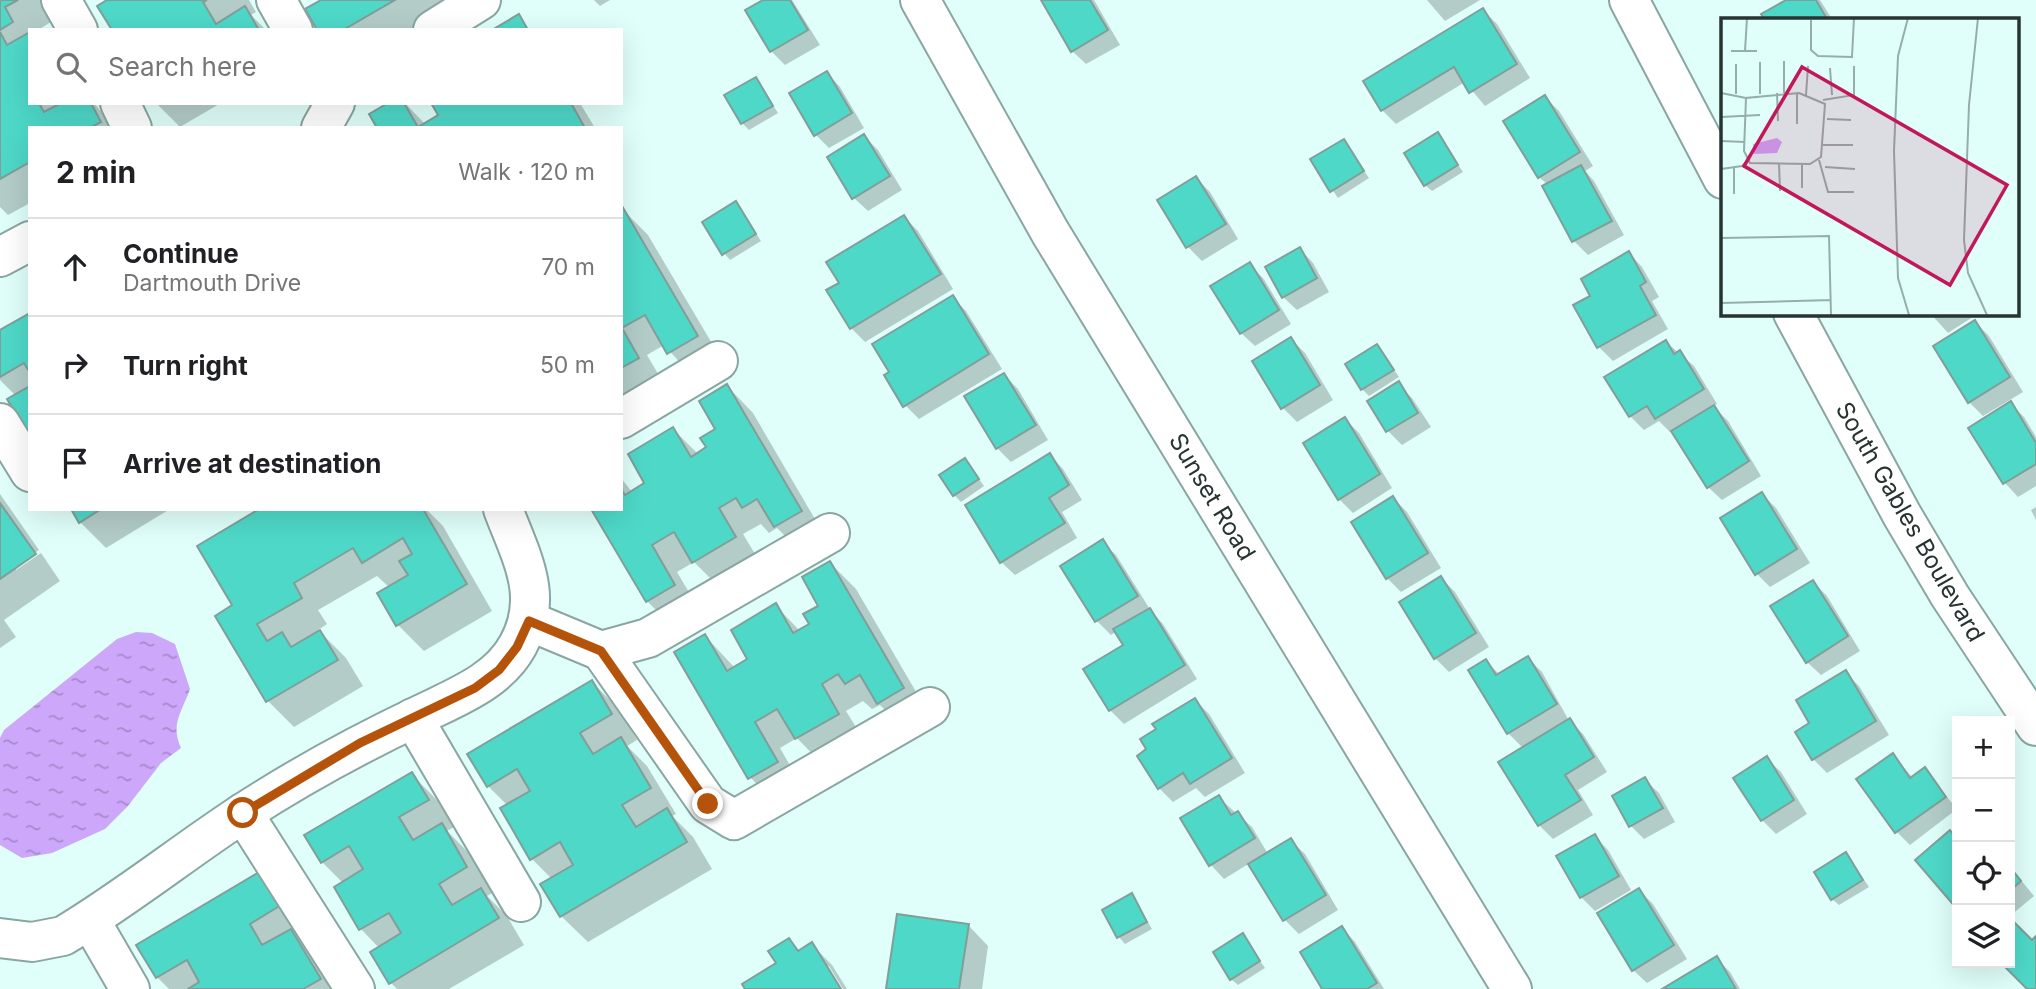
<!DOCTYPE html>
<html lang="en">
<head>
<meta charset="utf-8">
<style>
	body { margin:0; font-family:Inter,sans-serif; background:#f6f6f6; color:#202124 }
	.controls { position:absolute; right:21px; bottom:21px; display:grid; overflow:hidden; border-radius:0px; box-shadow:0 7px 28px #0002 }
	.controls button { width:63px; height:63px; display:grid; place-items:center; padding:0; border:0; border-bottom:2px solid #e0e0e0; background:#fff; color:#202124; font:35px sans-serif }
	.stop { position:absolute; width:21px; height:21px; margin:-16px; border:5px solid #b45309; border-radius:50%; background:#fff }
	.stop.end { background:#b45309; border-color:#fff; box-shadow:0 2px 7px #0008 }
	.list { margin:0; padding:0; list-style:none }
	h2 { display:flex; justify-content:space-between; align-items:center; height:91px; margin:0; padding:0 28px; font-size:30px }
	h2 small { font-size:23px; font-weight:400; color:#757577 }
	.list li { display:grid; grid-template-columns:46px 1fr auto; gap:21px; align-items:center; box-sizing:border-box; height:98px; padding:0 28px; border-top:2px solid #e0e0e0 }
	.list b { display:block; font-size:26px; white-space:nowrap }
	.list p { margin:0; font-size:23px; white-space:nowrap; color:#757577 }
	.list em { font-size:23px; font-style:normal; color:#757577 }
	.icon { flex:none; width:38px; height:38px; fill:none; stroke:currentColor; stroke-width:2; stroke-linecap:round; stroke-linejoin:round }
	.map { position:relative; flex:none; width:2036px; height:989px; overflow:hidden }
	.search { position:absolute; background:#fff; box-shadow:0 7px 28px #0002; left:28px; top:28px; width:595px; height:77px; display:flex; align-items:center; gap:18px; box-sizing:border-box; padding:0 24px; border-radius:0px; color:#757577; font-size:26px }
	.panel { position:absolute; background:#fff; box-shadow:0 7px 28px #0002; left:28px; top:126px; width:595px; height:385px; border-radius:0px }
	.map>svg:first-child { display:block }
	.water { fill:url(#water-ripples) }
	.shadow { fill:#0003 }
	.building { fill:#4ed8c8; stroke:#819e99; stroke-width:2 }
	.lines { fill:none; stroke-linecap:round; stroke-linejoin:round }
	.minor-casing { stroke:#89a6a1; stroke-width:42 }
	.minor { stroke:#fff; stroke-width:38 }
	.route { stroke:#b45309; stroke-width:9 }
	.labels { text-anchor:middle; stroke-width:6; stroke-linejoin:round; paint-order:stroke }
	.street-label { font-size:24px; fill:#273432; stroke:#fff }
	.inset-road { fill:none; stroke:#96aeaa; stroke-width:2 }
	.view { fill:#c2185b; fill-opacity:0.15; stroke:#c2185b; stroke-width:3.5 }
	.inset-edge { fill:none; stroke:#273432; stroke-width:3.5 }
</style>
</head>
<body>
<div class="map">
<svg width="2036" height="989" viewBox="0 0 2036 989">
	<defs>
		<pattern id="water-ripples" width="26" height="14" patternUnits="userSpaceOnUse" patternTransform="scale(1.75)"><rect width="26" height="14" fill="#cca7fa"/><path d="M2 4q2-2 4 0t4 0M15 11q2-2 4 0t4 0" fill="none" stroke="#a689cb"/></pattern>
	</defs>
	<rect width="100%" height="100%" fill="#e0fffa"/>
	<path class="water" d="M136,632L152,633L175,644L190,689C182,712 170,724 181,748L161,763L128,806L105,829L52,853L22,858L0,845V738L4,730L117,639Z"/>
	<g class="shadow">
		<polygon points="0,0 43,0 54,20 38,30 30,30 30,103 94,103 114,128 30,128 30,203 8,215 0,207"/>
		<polygon points="105,0 249,0 256,12 251,15 266,30 114,30"/>
		<polygon points="325,0 465,0 414,30 319,30"/>
		<polygon points="594,0 610,0 600,6"/>
		<polygon points="766,0 792,0 820,45 785,65 771,51"/>
		<polygon points="1043,0 1094,0 1120,45 1086,64 1072,51"/>
		<polygon points="1427,0 1480,0 1445,21"/>
		<polygon points="1790,0 1820,0 1832,19 1766,19 1763,15"/>
		<polygon points="1483,10 1497,24 1530,78 1485,106 1465,82 1396,124 1382,110"/>
		<polygon points="827,73 840,87 864,128 829,148 815,134"/>
		<polygon points="756,79 778,113 749,130 742,123"/>
		<polygon points="1545,97 1559,111 1593,166 1585,171 1594,181 1624,235 1588,255 1574,241 1548,185 1539,177"/>
		<polygon points="156,103 221,103 180,127"/>
		<polygon points="392,103 405,103 426,125 440,116 433,103 580,103 595,128 379,128"/>
		<polygon points="1437,134 1463,172 1432,191 1425,185"/>
		<polygon points="864,136 878,150 902,190 868,211 854,198"/>
		<polygon points="1343,141 1369,178 1338,198 1312,160"/>
		<polygon points="1196,178 1210,192 1238,239 1202,261 1188,247 1159,200"/>
		<polygon points="736,203 761,241 730,260 724,253"/>
		<polygon points="622,209 648,235 723,362 695,379 664,345 647,355 664,384 621,407"/>
		<polygon points="904,217 918,231 953,289 865,342 851,328 841,283"/>
		<polygon points="1300,249 1313,263 1329,292 1297,310 1283,297"/>
		<polygon points="1629,253 1642,267 1659,297 1652,301 1668,329 1613,361 1599,347 1592,297"/>
		<polygon points="1249,264 1263,278 1291,324 1255,346 1241,333"/>
		<polygon points="953,298 966,311 1002,369 919,419 905,405 891,372"/>
		<polygon points="1930,313 1979,313 1948,333"/>
		<polygon points="30,315 30,434 16,396 0,380 0,332"/>
		<polygon points="1975,322 1989,336 2023,392 1983,416 1969,402"/>
		<polygon points="1291,339 1305,353 1333,400 1297,422 1283,408 1254,361"/>
		<polygon points="1666,342 1694,366 1717,404 1713,406 1728,421 1761,476 1722,500 1708,487 1673,430 1670,432 1659,421 1644,430 1630,416"/>
		<polygon points="1377,346 1399,377 1369,396 1362,389"/>
		<polygon points="1004,375 1018,389 1048,440 1011,462 997,448"/>
		<polygon points="1398,384 1412,398 1431,427 1402,445 1388,431 1369,402"/>
		<polygon points="727,386 753,413 826,538 801,552 777,528 769,533 761,524 743,534 761,564 720,588 694,562 677,572 700,611 673,627 647,601 621,509 621,478 632,492 647,483 673,429 698,454 708,448 717,430"/>
		<polygon points="2010,403 2024,417 2036,437 2036,486 2018,497 2005,483 1971,428"/>
		<polygon points="1345,419 1359,433 1392,488 1353,513 1339,499"/>
		<polygon points="1050,455 1063,469 1082,500 1062,512 1077,538 1015,575 1001,562"/>
		<polygon points="965,460 984,486 961,502 954,495"/>
		<polygon points="0,494 39,550 16,566 16,570 41,553 60,581 4,620 16,637 0,648"/>
		<polygon points="1762,494 1776,508 1810,563 1770,587 1756,573"/>
		<polygon points="1393,498 1407,512 1441,568 1401,592 1387,578"/>
		<polygon points="2036,507 2036,520 2031,510"/>
		<polygon points="73,509 170,509 106,548 80,522"/>
		<polygon points="262,509 426,509 443,526 492,611 424,651 398,625 390,588 377,576 318,610 327,624 318,630 346,658 363,686 294,727 268,701 218,616 234,606"/>
		<polygon points="1102,542 1116,555 1151,611 1163,624 1197,679 1124,724 1110,710 1125,646 1117,631 1111,635 1097,621 1063,566"/>
		<polygon points="830,563 856,589 929,714 904,729 880,705 872,709 863,701 846,711 864,740 822,764 797,738 780,748 803,788 776,804 750,777 705,636 735,668 750,660 776,606 800,631 811,624 820,607"/>
		<polygon points="1441,578 1455,592 1489,647 1449,672 1435,658"/>
		<polygon points="1813,582 1827,596 1860,651 1821,675 1807,662"/>
		<polygon points="1528,658 1542,672 1568,719 1583,734 1607,772 1578,790 1593,815 1553,839 1539,825 1523,748 1508,733 1486,661 1500,675"/>
		<polygon points="1845,672 1859,686 1889,735 1827,773 1813,759 1812,723"/>
		<polygon points="592,682 618,708 637,740 627,746 647,766 676,814 672,816 693,837 712,869 588,942 561,916 543,884 552,879 532,859 508,806 488,786"/>
		<polygon points="1195,700 1209,714 1245,773 1205,797 1196,788 1173,802 1159,788 1139,756"/>
		<polygon points="1893,756 1913,778 1925,770 1957,809 1910,845 1896,831"/>
		<polygon points="1767,759 1781,772 1807,814 1776,834 1762,820"/>
		<polygon points="411,774 437,800 454,827 447,831 467,851 492,893 487,896 507,916 524,945 449,989 397,989 390,982 379,948 361,929 336,888 343,883 322,862"/>
		<polygon points="1645,780 1659,793 1675,822 1644,839 1631,826"/>
		<polygon points="1218,797 1252,827 1268,854 1291,841 1305,854 1338,910 1299,934 1285,920 1250,863 1224,879 1211,865"/>
		<polygon points="1594,836 1608,850 1631,890 1595,911 1581,897"/>
		<polygon points="1846,854 1869,887 1839,905 1832,899"/>
		<polygon points="2010,867 2034,896 2010,916"/>
		<polygon points="261,873 306,932 297,937 316,957 335,989 169,989 157,977 139,946"/>
		<polygon points="1639,890 1653,904 1687,959 1647,983 1633,970"/>
		<polygon points="1132,896 1152,929 1125,944 1119,937"/>
		<polygon points="968,925 988,946 982,989 888,989"/>
		<polygon points="1342,928 1355,942 1384,989 1324,989"/>
		<polygon points="1242,935 1265,968 1238,985 1231,979"/>
		<polygon points="789,940 801,952 812,945 832,965 847,989 843,989 829,966 825,966 839,989 747,989 778,964"/>
		<polygon points="1716,958 1730,972 1740,989 1665,989"/>
	</g>
	<g class="building">
		<polygon points="0,0 18,0 5,7 13,22 0,30"/>
		<polygon points="107,0 207,0 203,2 216,24 245,6 259,30 112,30 97,6"/>
		<polygon points="321,0 395,0 343,30 317,30 305,9"/>
		<polygon points="763,0 790,0 808,30 770,52 745,10"/>
		<polygon points="1041,0 1090,0 1108,30 1071,52"/>
		<polygon points="1786,0 1816,0 1827,19 1764,19 1761,14"/>
		<polygon points="1483,8 1517,64 1469,93 1454,67 1381,111 1363,81"/>
		<polygon points="519,14 528,30 492,30"/>
		<polygon points="0,32 7,45 30,32 30,103 39,103 44,112 61,103 91,103 101,122 90,128 30,128 30,162 0,179"/>
		<polygon points="827,71 852,113 814,136 789,93"/>
		<polygon points="756,77 773,106 741,124 724,95"/>
		<polygon points="1545,95 1580,152 1538,178 1503,121"/>
		<polygon points="388,103 404,103 418,127 438,115 431,103 571,103 585,128 377,128 369,114"/>
		<polygon points="1438,132 1458,165 1424,186 1404,153"/>
		<polygon points="864,134 890,176 852,199 827,157"/>
		<polygon points="1344,139 1364,171 1330,192 1310,159"/>
		<polygon points="1581,165 1612,221 1572,242 1542,186"/>
		<polygon points="1196,176 1226,224 1186,248 1157,200"/>
		<polygon points="736,201 756,234 722,255 702,222"/>
		<polygon points="622,206 698,336 667,354 645,315 622,328 639,358 621,368"/>
		<polygon points="904,215 941,274 850,329 826,290 839,283 826,262"/>
		<polygon points="1300,247 1317,278 1282,298 1265,267"/>
		<polygon points="1629,251 1646,282 1640,286 1656,315 1597,348 1573,305 1590,296 1581,279"/>
		<polygon points="1250,262 1279,310 1240,334 1210,286"/>
		<polygon points="953,295 989,354 903,407 884,375 889,372 872,344"/>
		<polygon points="30,313 30,373 24,363 0,377 0,330"/>
		<polygon points="1975,320 2010,377 1968,403 1933,346"/>
		<polygon points="1291,337 1320,385 1281,409 1252,361"/>
		<polygon points="1666,340 1674,354 1680,350 1704,389 1655,419 1647,406 1629,417 1604,377"/>
		<polygon points="1377,344 1394,370 1361,390 1345,364"/>
		<polygon points="1004,373 1036,425 996,449 964,396"/>
		<polygon points="1399,381 1418,413 1386,432 1367,401"/>
		<polygon points="727,384 802,511 774,527 757,499 742,508 736,498 719,508 736,537 692,563 674,532 652,545 675,585 646,602 591,509 621,509 621,489 625,495 644,483 628,454 673,427 691,457 706,447 700,438 715,429 699,401"/>
		<polygon points="30,386 30,437 7,399"/>
		<polygon points="2011,401 2036,443 2036,464 2003,484 1968,428"/>
		<polygon points="1714,405 1749,461 1707,488 1671,431"/>
		<polygon points="1345,417 1380,474 1338,500 1303,443"/>
		<polygon points="1050,453 1069,485 1049,498 1065,523 1000,563 965,505"/>
		<polygon points="965,458 979,479 953,496 939,475"/>
		<polygon points="1762,492 1797,549 1755,575 1720,518"/>
		<polygon points="1393,496 1428,553 1386,579 1351,522"/>
		<polygon points="0,503 36,554 0,579"/>
		<polygon points="71,509 101,509 79,523"/>
		<polygon points="259,509 423,509 467,584 396,626 377,593 408,575 399,561 412,554 403,538 362,563 353,548 294,583 302,598 257,624 267,641 282,632 291,647 320,630 338,660 266,702 215,616 232,605 197,546"/>
		<polygon points="1103,539 1138,596 1095,622 1060,566"/>
		<polygon points="830,561 904,688 877,704 860,675 845,684 838,674 822,684 839,714 795,739 777,709 755,722 778,762 748,779 674,652 705,634 727,671 747,659 731,630 776,603 793,633 809,624 803,614 818,606 802,577"/>
		<polygon points="1441,576 1476,633 1434,659 1399,602"/>
		<polygon points="1813,580 1848,636 1806,663 1770,606"/>
		<polygon points="1150,608 1185,665 1109,711 1083,669 1123,645 1113,629"/>
		<polygon points="1528,656 1557,704 1507,734 1468,670 1486,659 1496,675"/>
		<polygon points="1846,670 1876,721 1812,760 1795,732 1809,723 1796,700"/>
		<polygon points="592,680 612,714 580,733 593,754 621,737 651,788 622,805 636,827 667,808 687,842 560,917 540,884 573,865 560,842 530,860 500,808 530,791 517,769 487,787 467,754"/>
		<polygon points="1195,698 1232,758 1190,784 1183,773 1158,789 1137,756 1146,749 1140,739 1156,729 1152,724"/>
		<polygon points="1570,718 1594,757 1565,775 1581,800 1538,826 1498,762"/>
		<polygon points="1893,753 1910,778 1925,767 1946,797 1895,833 1856,779"/>
		<polygon points="1767,756 1794,800 1761,821 1733,778"/>
		<polygon points="412,772 429,800 399,817 413,840 442,823 467,867 439,884 452,905 481,888 499,918 389,984 370,952 401,933 389,913 359,930 334,887 363,869 349,846 321,863 304,835"/>
		<polygon points="1645,777 1663,808 1629,827 1612,796"/>
		<polygon points="1219,795 1231,815 1238,811 1255,838 1209,866 1180,818"/>
		<polygon points="1950,830 1957,839 1957,909 1915,860"/>
		<polygon points="1595,834 1619,876 1580,898 1556,856"/>
		<polygon points="1291,838 1326,895 1283,921 1248,864"/>
		<polygon points="1846,852 1863,880 1831,900 1814,872"/>
		<polygon points="2010,867 2021,881 2010,891"/>
		<polygon points="261,871 281,905 250,924 262,945 291,929 321,979 303,989 188,989 199,982 187,960 156,978 136,945"/>
		<polygon points="1639,888 1674,945 1632,971 1597,913"/>
		<polygon points="1132,893 1147,922 1117,938 1102,910"/>
		<polygon points="897,914 969,924 959,989 886,989"/>
		<polygon points="2010,918 2032,940 2036,936 2036,989 2027,989 2001,963 2010,963"/>
		<polygon points="1342,926 1377,983 1367,989 1322,989 1300,952"/>
		<polygon points="1243,933 1260,961 1230,980 1213,952"/>
		<polygon points="789,938 798,951 812,942 841,989 745,989 742,984 776,963 768,951"/>
		<polygon points="1717,956 1736,989 1662,989"/>
	</g>
	<g class="lines">
		<defs>
			<g id="minor">
				<polyline points="61,0 78,30"/>
				<polyline points="276,0 293,30"/>
				<polyline points="920,0 1050,232 1512,989"/>
				<polyline points="1629,0 1723,179"/>
				<polyline points="433,30 481,0"/>
				<polyline points="120,103 132,128"/>
				<polyline points="321,128 335,103"/>
				<polyline points="0,257 30,241"/>
				<polyline points="1793,313 1902,515 1950,596 2036,726"/>
				<polyline points="621,419 718,361"/>
				<polyline points="0,423 30,472"/>
				<polyline points="529,621 601,651 708,804 734,820 930,707"/>
				<polyline points="601,651 648,638 830,533"/>
				<polyline points="413,718 521,902"/>
				<polyline points="243,813 355,989"/>
				<polyline points="90,920 130,989"/>
				<path d="M0,938L32,942L63,936C125,899 182,853 243,813C300,776 359,744 420,715C456,697 498,682 518,645C545,596 521,557 503,509"/>
			</g>
		</defs>
		<use href="#minor" class="minor-casing"/>
		<use href="#minor" class="minor"/>
	</g>
	<g class="lines">
		<polyline class="route" points="243,813 360,743 475,688 499,670 517,647 529,621 601,651 708,804"/>
	</g>
	<g class="labels">
		<g class="street-label">
			<text transform="translate(1212 497) rotate(59)" y="8">Sunset Road</text>
			<text transform="translate(1910 522) rotate(60)" y="8">South Gables Boulevard</text>
		</g>
	</g>
	<g transform="translate(1721 18)">
		<rect width="298" height="298" fill="#e0fffa"/>
		<path d="M56,120L61,124L56,135L33,136L32,126Z" fill="#cca7fa"/>
		<path class="inset-road" d="M84,0H115M187,0L177,38L173,133L177,260L188,297M257,0L248,87L243,222L247,255L266,297M90,2V32L97,38L131,39L133,0M10,33H36M24,33L26,0M63,43V75M109,50L111,77M0,75L25,80M56,75L57,103M78,75L104,86L100,139L89,146L29,145L23,133L25,80ZM15,76V46M39,76V44M85,77L87,48M102,82L133,77V48M0,99L39,97M106,101L130,102M76,106V75M0,123L24,124M102,127H132M98,142L107,174H133M58,145L59,173M81,145V170M104,149L134,151M0,151L21,148L26,143M13,176V150M0,220L108,218L110,297M0,285L110,282"/>
		<path class="view" d="M81,49L286,167L229,267L23,148Z"/>
		<rect width="298" height="298" class="inset-edge"/>
	</g>
</svg>
<div class="controls">
<button>+</button>
<button>−</button>
<button><svg class="icon" aria-label="locate" viewBox="0 0 24 24"><circle cx="12" cy="12" r="6"/><path d="M12 2v4M12 18v4M2 12h4M18 12h4"/></svg></button>
<button><svg class="icon" aria-label="layers" viewBox="0 0 24 24"><path d="M12 4l9 5-9 5-9-5zM3 14l9 5 9-5"/></svg></button>
</div>
<div class="stop" style="left:243px;top:813px"></div>
<div class="stop end" style="left:708px;top:804px"></div>
<div class="search"><svg class="icon" aria-label="search" viewBox="0 0 24 24"><circle cx="10" cy="10" r="6"/><path d="M15 15l6 6"/></svg>Search here</div>
<section class="panel">
<h2>2 min<small>Walk · 120 m</small></h2>
<ul class="list">
<li><svg class="icon" aria-label="ahead" viewBox="0 0 24 24"><path d="M12 20V5M6 11l6-6 6 6"/></svg><div><b>Continue</b><p>Dartmouth Drive</p></div><em>70 m</em></li>
<li><svg class="icon" aria-label="right" viewBox="0 0 24 24"><path d="M7 20v-9h11M14 6l5 5-5 5"/></svg><div><b>Turn right</b></div><em>50 m</em></li>
<li><svg class="icon" aria-label="arrive" viewBox="0 0 24 24"><path d="M6 21V4h12l-3 4 3 4H6"/></svg><div><b>Arrive at destination</b></div></li>
</ul>
</section>
</div>
</body>
</html>
